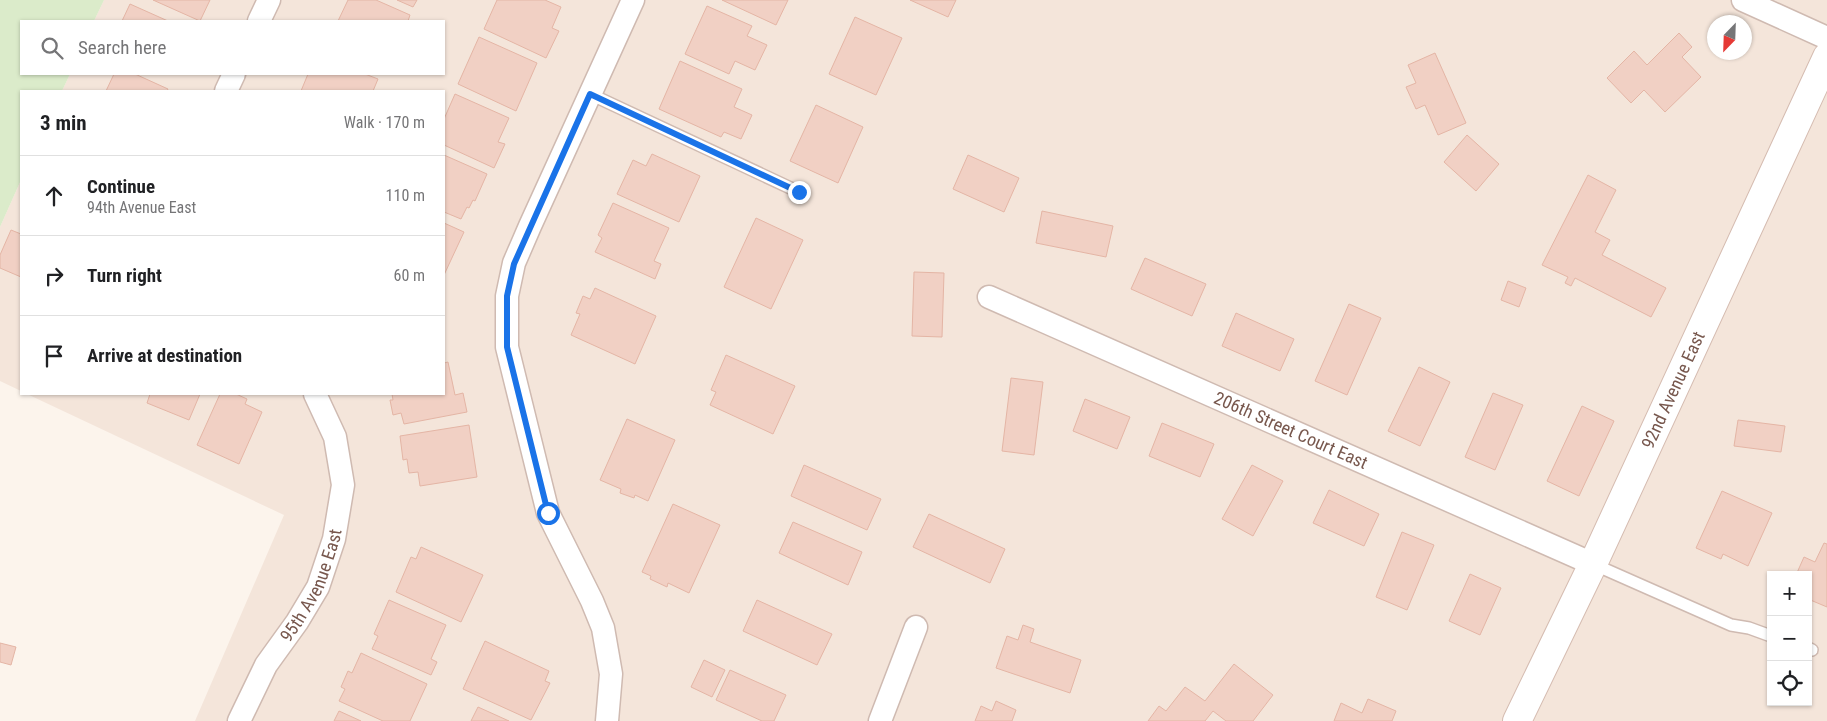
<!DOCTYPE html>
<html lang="en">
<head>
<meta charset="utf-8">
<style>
	body { margin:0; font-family:"Roboto Condensed",sans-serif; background:#f2f2f2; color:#202124 }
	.controls { position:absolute; right:15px; bottom:15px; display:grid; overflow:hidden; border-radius:0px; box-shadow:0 1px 4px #0004 }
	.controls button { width:45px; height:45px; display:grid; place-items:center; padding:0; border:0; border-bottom:1px solid #e0e0e0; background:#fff; color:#202124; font:25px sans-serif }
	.compass { position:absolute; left:1707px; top:15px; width:45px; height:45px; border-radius:50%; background:#fff; box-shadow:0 1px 4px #0004; rotate:203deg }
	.stop { position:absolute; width:15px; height:15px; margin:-11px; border:4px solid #1a73e8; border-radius:50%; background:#fff }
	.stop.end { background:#1a73e8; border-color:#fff; box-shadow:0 1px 5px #0008 }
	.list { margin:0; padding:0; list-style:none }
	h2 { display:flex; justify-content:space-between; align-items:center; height:65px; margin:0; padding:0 20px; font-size:21px }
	h2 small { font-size:16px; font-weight:400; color:#757577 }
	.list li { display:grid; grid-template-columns:32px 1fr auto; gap:15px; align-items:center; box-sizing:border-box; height:80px; padding:0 20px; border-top:1px solid #e0e0e0 }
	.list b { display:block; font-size:19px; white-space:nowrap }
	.list p { margin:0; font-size:16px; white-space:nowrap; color:#757577 }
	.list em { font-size:16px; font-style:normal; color:#757577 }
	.icon { flex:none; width:28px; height:28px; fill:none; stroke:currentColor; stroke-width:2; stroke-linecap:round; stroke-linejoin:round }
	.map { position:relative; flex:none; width:1827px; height:721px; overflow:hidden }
	.search { position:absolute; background:#fff; box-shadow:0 1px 4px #0004; left:20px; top:20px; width:425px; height:55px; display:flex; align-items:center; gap:12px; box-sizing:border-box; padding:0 18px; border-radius:0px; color:#757577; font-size:19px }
	.panel { position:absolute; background:#fff; box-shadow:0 1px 4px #0004; left:20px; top:90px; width:425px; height:305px; border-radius:0px }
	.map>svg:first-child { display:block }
	.residential { fill:#f4e5da; fill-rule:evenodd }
	.green { fill:#dbebca }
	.building { fill:#f1d0c4; stroke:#e4b5a5 }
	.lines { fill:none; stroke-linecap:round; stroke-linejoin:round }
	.lane-casing { stroke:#cfbab1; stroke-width:14 }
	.street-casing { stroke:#cfbab1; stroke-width:25 }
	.secondary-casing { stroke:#d5bcb1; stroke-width:30 }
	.lane { stroke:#fff; stroke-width:11 }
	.street { stroke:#fff; stroke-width:22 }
	.secondary { stroke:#fff; stroke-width:28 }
	.route { stroke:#1a73e8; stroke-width:6 }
	.labels { text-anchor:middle; stroke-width:4; stroke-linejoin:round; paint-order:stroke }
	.street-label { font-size:18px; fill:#78584e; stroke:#fff8f3 }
</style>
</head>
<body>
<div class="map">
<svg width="1827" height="721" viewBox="0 0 1827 721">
	<rect width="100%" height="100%" fill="#fcf4ec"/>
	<g class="residential">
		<path d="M104,0H1827V721H195L284,515L27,394H444V91H62L70,74H444V21H94ZM1714,22H1744V52H1714ZM1771,575H1808V702H1771Z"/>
		<polygon points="21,180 21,391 0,381 0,227"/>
	</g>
	<polygon class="green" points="0,0 104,0 94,21 21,21 21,74 70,74 62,91 21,91 21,180 0,227"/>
	<g class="building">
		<polygon points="153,0 210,0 200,21"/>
		<polygon points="348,0 376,0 410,15 408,21 338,21"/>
		<polygon points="397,0 417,0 413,7"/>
		<polygon points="497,0 545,0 561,7 552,28 559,31 546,58 484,29"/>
		<polygon points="722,0 788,0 776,25"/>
		<polygon points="910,0 956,0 948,17"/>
		<polygon points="130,4 168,21 122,21"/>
		<polygon points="707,6 752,26 747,36 767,45 755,70 735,61 729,74 685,54"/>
		<polygon points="855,17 902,38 876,95 829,74"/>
		<polygon points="1679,33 1692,47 1682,57 1701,77 1665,112 1644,90 1631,103 1607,78 1634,51 1647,65"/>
		<polygon points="479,37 537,63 516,111 458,84"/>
		<polygon points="1435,53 1466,123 1438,135 1425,105 1416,109 1406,87 1416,83 1408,65"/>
		<polygon points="680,61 742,89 734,107 752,115 741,139 724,132 721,137 659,109"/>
		<polygon points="114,74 135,74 168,89 167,91 106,91"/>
		<polygon points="308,74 365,74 378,79 373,91 301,91"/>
		<polygon points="455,94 509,118 498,142 505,144 494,168 444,145 444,119"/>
		<polygon points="816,105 863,127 838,183 790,161"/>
		<polygon points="1467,135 1499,164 1476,191 1444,162"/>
		<polygon points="652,154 700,176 679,222 617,194 633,160 646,166"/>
		<polygon points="444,155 487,174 475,201 473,200 469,208 467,207 461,219 444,212"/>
		<polygon points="968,155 1019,178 1004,212 953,189"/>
		<polygon points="1588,175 1616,190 1595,232 1610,240 1602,255 1666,288 1651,317 1575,278 1571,286 1565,283 1568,277 1542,265"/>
		<polygon points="613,203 669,228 654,261 661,264 655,279 595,252 602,238 598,235"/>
		<polygon points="1042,211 1113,226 1106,257 1036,243"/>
		<polygon points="756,218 803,240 771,309 724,287"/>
		<polygon points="444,223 464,232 444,275"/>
		<polygon points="11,230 21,234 21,277 0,268 0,255"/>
		<polygon points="1145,258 1206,284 1192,316 1131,289"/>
		<polygon points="914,272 944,273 942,337 912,336"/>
		<polygon points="1508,281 1526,288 1519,307 1501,300"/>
		<polygon points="595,288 656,316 635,364 571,335 580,314 576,313 583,296 590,299"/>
		<polygon points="1349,304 1381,318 1347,395 1315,381"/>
		<polygon points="1236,313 1294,339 1280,371 1222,346"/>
		<polygon points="726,355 795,386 773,434 710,405 716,392 711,390"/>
		<polygon points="448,362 455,395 463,393 467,412 404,424 401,413 393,415 390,400 393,400 392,394 444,394 444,363"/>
		<polygon points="1419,367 1450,382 1420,446 1388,431"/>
		<polygon points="1011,378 1043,382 1034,455 1002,451"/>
		<polygon points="1493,393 1523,405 1495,470 1465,457"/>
		<polygon points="150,394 200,394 189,420 147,403"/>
		<polygon points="220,394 236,394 247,399 245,404 262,412 239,464 197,445"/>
		<polygon points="1085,399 1130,417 1117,449 1073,431"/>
		<polygon points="1582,406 1614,421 1579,496 1547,481"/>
		<polygon points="627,419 675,440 648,501 635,495 634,498 620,493 621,489 600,480"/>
		<polygon points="1738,420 1785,426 1781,452 1734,446"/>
		<polygon points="1162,423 1214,444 1200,477 1149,456"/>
		<polygon points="469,425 477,477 420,486 418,472 409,473 407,459 403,460 400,436"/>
		<polygon points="804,465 881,499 867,530 791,496"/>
		<polygon points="1252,465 1283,481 1253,536 1222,519"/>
		<polygon points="1329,490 1379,514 1364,546 1313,523"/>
		<polygon points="1722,491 1772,513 1748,566 1723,554 1721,559 1696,548"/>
		<polygon points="673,504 720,525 689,593 668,583 667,587 650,579 651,576 642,572"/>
		<polygon points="929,514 1005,549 990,583 913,547"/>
		<polygon points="793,522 862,552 848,585 779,553"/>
		<polygon points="1402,532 1434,545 1407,610 1376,597"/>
		<polygon points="1824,543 1827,544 1827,607 1808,599 1808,575 1796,575 1804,557 1815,562"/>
		<polygon points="421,547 483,575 461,622 396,592 411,557 416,559"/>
		<polygon points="1470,574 1501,588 1480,635 1449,621"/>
		<polygon points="389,600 446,625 431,659 437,662 431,675 372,649 378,636 374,634"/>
		<polygon points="757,600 832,634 817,665 743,631"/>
		<polygon points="1023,625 1034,629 1030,642 1081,660 1070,693 996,668 1007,636 1018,640"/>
		<polygon points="485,641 549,671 545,681 550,683 531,720 463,689"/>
		<polygon points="0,643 16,647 11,665 0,662"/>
		<polygon points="361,653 427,684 410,721 383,721 339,701 345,689 341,687 348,671 352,673"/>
		<polygon points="704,660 725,670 712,697 691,687"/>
		<polygon points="1234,664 1273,695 1253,721 1226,721 1213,711 1205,721 1148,721 1159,706 1166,711 1185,687 1205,701"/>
		<polygon points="730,670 786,695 774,721 762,721 716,700"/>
		<polygon points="1368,699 1396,711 1392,721 1334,721 1341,703 1362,713"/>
		<polygon points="996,701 1016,710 1012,721 975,721 981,706 992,711"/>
		<polygon points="478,707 509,721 471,721"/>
		<polygon points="339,711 361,721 334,721"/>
	</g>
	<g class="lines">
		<defs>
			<g id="lane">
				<polyline points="590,94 799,192"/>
				<polyline points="1593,564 1731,625 1749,628 1771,636"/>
				<polyline points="1808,648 1812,650"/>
			</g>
			<g id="street">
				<polyline points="1743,0 1827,38"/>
				<polyline points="259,21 269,0"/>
				<polyline points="226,91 234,74"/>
				<path id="s1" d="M989,297L1593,564"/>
				<path id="s2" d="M239,721L266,665L297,622L318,587L334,539L343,485L335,437L315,394"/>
				<polyline points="607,721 611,674 603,628 592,601 548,513 507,347 507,296 514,263 530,226 633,0"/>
				<polyline points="880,721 916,627"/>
			</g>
			<g id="secondary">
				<path id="s3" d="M1517,721L1593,564L1827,57"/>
			</g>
		</defs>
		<use href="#lane" class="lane-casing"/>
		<use href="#street" class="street-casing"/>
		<use href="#secondary" class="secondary-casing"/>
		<use href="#lane" class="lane"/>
		<use href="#street" class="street"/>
		<use href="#secondary" class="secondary"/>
	</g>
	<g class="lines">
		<polyline class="route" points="548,513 507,347 507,296 514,264 590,94 799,192"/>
	</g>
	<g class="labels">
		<g class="street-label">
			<text dy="6" stroke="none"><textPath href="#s3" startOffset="366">92nd Avenue East</textPath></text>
			<text dy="6" stroke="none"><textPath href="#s1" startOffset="330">206th Street Court East</textPath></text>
			<text dy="6" stroke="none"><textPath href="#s2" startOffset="155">95th Avenue East</textPath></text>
		</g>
	</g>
</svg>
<div class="controls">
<button>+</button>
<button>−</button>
<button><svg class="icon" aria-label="locate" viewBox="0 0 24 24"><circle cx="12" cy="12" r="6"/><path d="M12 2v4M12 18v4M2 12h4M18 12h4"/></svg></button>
</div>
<svg class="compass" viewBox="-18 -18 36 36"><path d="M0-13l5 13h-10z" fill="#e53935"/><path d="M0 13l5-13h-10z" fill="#757577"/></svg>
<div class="stop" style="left:548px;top:513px"></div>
<div class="stop end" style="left:799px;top:192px"></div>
<div class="search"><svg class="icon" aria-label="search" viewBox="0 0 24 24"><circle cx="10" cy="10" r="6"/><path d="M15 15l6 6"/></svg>Search here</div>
<section class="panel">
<h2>3 min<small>Walk · 170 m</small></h2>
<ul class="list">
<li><svg class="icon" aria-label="ahead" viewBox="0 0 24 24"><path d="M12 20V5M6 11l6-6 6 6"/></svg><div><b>Continue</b><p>94th Avenue East</p></div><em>110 m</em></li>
<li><svg class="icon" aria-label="right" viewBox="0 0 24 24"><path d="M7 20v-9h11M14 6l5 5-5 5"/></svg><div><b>Turn right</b></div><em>60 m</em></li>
<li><svg class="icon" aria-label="arrive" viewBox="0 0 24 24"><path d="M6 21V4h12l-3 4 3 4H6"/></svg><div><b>Arrive at destination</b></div></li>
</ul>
</section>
</div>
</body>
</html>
